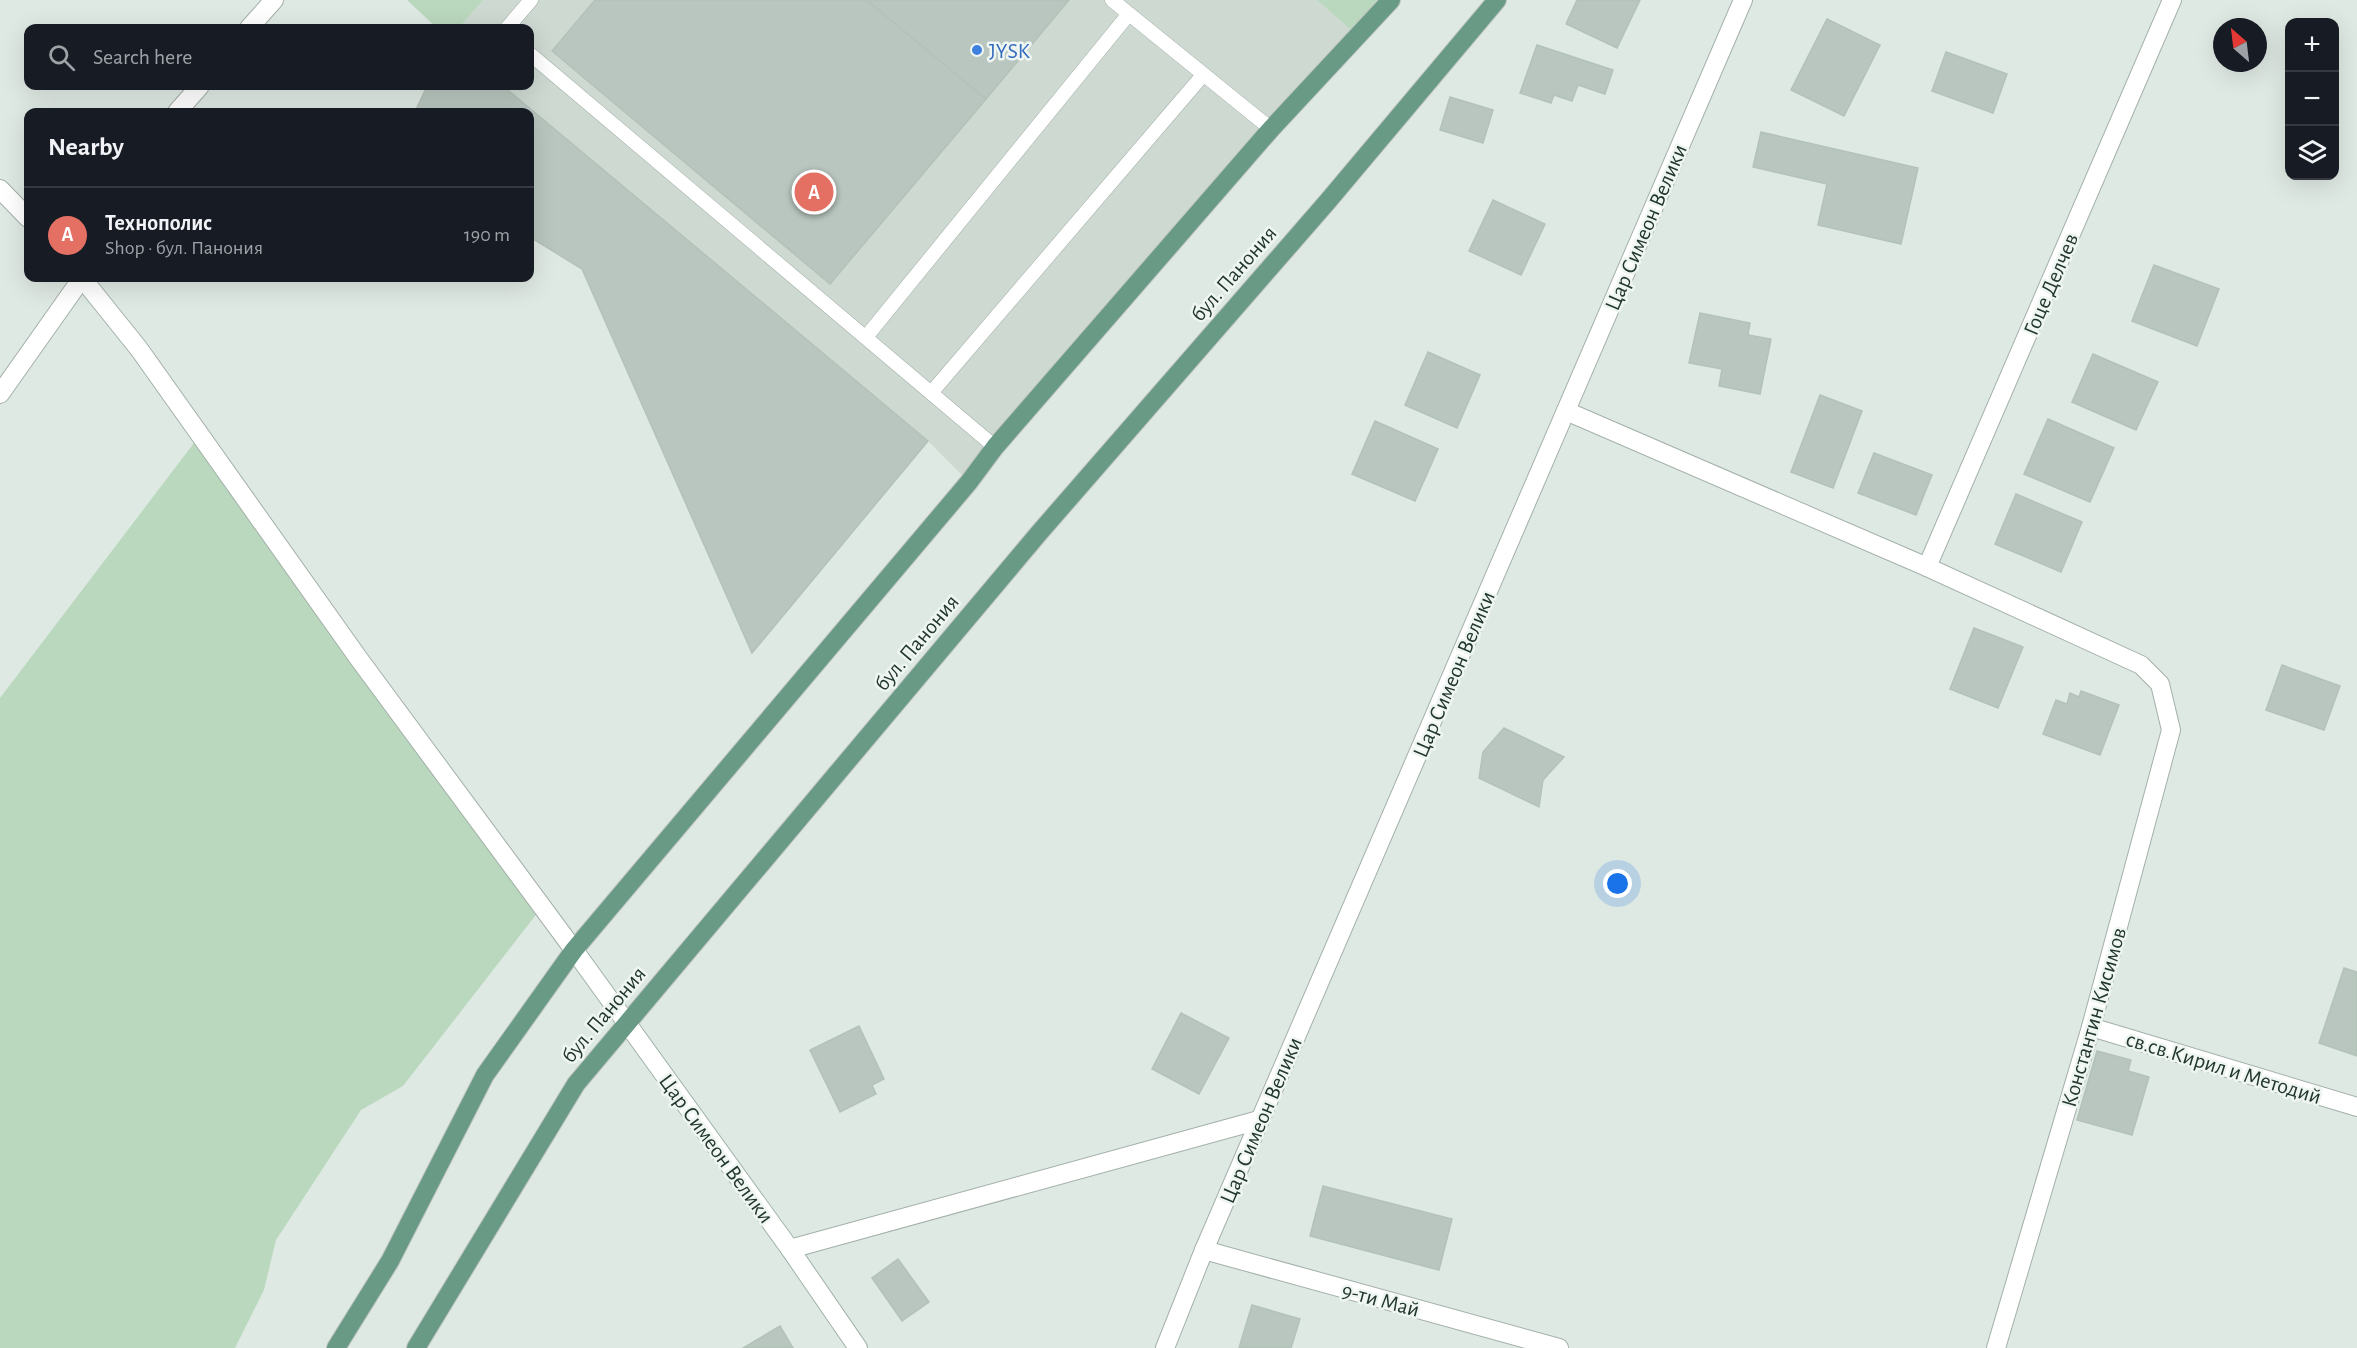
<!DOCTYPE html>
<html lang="en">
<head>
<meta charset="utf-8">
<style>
	body { margin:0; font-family:"Alegreya Sans",sans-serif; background:#242831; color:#f1f3f6 }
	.controls { position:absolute; right:18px; top:18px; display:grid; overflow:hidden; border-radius:12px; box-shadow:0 6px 24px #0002 }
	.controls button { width:54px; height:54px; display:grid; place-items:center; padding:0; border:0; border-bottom:2px solid #363941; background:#171b24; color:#f1f3f6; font:30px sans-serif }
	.compass { position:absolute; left:2213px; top:18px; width:54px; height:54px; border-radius:50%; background:#171b24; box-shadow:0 6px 24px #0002; rotate:332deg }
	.you { position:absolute; left:1618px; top:884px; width:21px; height:21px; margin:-15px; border:4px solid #fff; border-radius:50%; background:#1a73e8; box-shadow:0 0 0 9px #1a73e833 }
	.badge { display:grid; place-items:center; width:39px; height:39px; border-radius:50%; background:#e46f63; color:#fff; font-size:20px; font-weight:700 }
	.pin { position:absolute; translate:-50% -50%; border:3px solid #fff; box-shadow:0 2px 6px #0006 }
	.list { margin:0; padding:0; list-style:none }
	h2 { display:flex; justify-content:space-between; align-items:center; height:78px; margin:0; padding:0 24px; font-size:26px }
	h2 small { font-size:20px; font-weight:400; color:#9ea1a6 }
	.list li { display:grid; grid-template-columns:39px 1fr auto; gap:18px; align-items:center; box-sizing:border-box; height:96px; padding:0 24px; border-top:2px solid #363941 }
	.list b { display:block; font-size:22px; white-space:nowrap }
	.list p { margin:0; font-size:20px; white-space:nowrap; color:#9ea1a6 }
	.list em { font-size:20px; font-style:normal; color:#9ea1a6 }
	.icon { flex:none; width:33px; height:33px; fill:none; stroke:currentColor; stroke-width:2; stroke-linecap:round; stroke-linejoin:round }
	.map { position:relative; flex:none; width:2357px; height:1348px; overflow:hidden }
	.search { position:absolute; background:#171b24; box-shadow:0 6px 24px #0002; left:24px; top:24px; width:510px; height:66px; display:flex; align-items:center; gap:15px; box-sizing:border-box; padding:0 21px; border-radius:12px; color:#9ea1a6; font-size:22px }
	.panel { position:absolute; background:#171b24; box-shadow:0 6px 24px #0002; left:24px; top:108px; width:510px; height:174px; border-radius:12px }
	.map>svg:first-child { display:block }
	.built { fill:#ced9d2 }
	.green { fill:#bad8be }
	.building { fill:#b8c6bf; stroke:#b3c2b9; stroke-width:1.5 }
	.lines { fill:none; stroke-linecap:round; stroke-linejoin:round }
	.lane-casing { stroke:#a3b0a9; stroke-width:15 }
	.street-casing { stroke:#a3b0a9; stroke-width:20 }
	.secondary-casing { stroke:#a0b3a9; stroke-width:20 }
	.primary-casing { stroke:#bdc3c0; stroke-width:20 }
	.lane { stroke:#fff; stroke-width:14 }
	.street { stroke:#fff; stroke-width:18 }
	.secondary { stroke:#fff; stroke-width:18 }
	.primary { stroke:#689a86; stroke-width:18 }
	.shop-dot { fill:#3f7fe0; stroke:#eff6f2; stroke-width:2 }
	.labels { text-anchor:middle; stroke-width:5; stroke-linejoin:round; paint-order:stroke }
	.shop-label { font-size:22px; fill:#366cbe; stroke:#eff6f2; text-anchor:start }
	.street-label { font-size:22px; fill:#22372e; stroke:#eff6f2 }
</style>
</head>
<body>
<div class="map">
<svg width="2357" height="1348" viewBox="0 0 2357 1348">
	<rect width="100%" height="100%" fill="#dfe9e3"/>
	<polygon class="built" points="483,0 1317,0 1359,37 969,482 928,441 503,86 530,86 530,28 459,28"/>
	<g class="green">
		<polygon points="407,0 483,0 459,28 437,28"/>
		<polygon points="1317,0 1391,0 1359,37"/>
		<polygon points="200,435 542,907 403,1086 361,1110 276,1240 264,1290 235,1348 0,1348 0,698"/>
	</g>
	<g class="building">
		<polygon points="595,0 867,0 986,99 830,284 552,51"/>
		<polygon points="867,0 1069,0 986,99"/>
		<polygon points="1577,0 1640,0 1617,48 1566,24"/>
		<polygon points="1827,19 1880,45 1844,116 1791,90"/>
		<polygon points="1537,45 1613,70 1605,94 1578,85 1572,101 1554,95 1551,103 1520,93"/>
		<polygon points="1946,52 2007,74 1993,113 1932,91"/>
		<polygon points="427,86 503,86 928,441 752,653 582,269 530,237 530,112 415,112"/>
		<polygon points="1450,97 1493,110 1483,143 1440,130"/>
		<polygon points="1761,132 1918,168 1901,244 1818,225 1827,184 1753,167"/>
		<polygon points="1493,200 1545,224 1521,275 1469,251"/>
		<polygon points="2154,265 2219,289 2197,346 2132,321"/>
		<polygon points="1700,313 1750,323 1748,335 1771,339 1760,394 1719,386 1722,369 1689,363"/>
		<polygon points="1428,352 1480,375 1457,428 1405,405"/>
		<polygon points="2093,354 2158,382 2136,430 2072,402"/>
		<polygon points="1820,395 1862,411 1833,488 1791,472"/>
		<polygon points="2048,419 2114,448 2090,502 2024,474"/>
		<polygon points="1375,421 1438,449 1415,501 1352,474"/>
		<polygon points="1874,453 1932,475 1916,515 1858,493"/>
		<polygon points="2016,494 2082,522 2061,572 1995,544"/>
		<polygon points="1974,628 2023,647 1998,708 1950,689"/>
		<polygon points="2282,665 2340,686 2324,730 2266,710"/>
		<polygon points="2081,691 2119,705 2100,755 2043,734 2056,700 2067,704 2070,693 2079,697"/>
		<polygon points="1504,728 1564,757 1543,780 1539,807 1479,778 1483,752"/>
		<polygon points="2344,968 2357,972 2357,1056 2319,1043"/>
		<polygon points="1181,1013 1229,1038 1199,1094 1152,1069"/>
		<polygon points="859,1026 884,1079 872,1085 876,1094 840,1112 810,1050"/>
		<polygon points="2097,1051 2131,1060 2128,1071 2149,1077 2132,1135 2077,1120"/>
		<polygon points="1323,1186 1452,1219 1439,1270 1310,1236"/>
		<polygon points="898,1259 929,1302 902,1321 872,1278"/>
		<polygon points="1252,1305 1300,1319 1291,1348 1239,1348"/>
		<polygon points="780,1326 793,1348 743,1348"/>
	</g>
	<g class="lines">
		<defs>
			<g id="lane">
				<polyline points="1112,0 1271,129"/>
				<polyline points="507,28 531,0"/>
				<polyline points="530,54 995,447"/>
				<polyline points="866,337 1128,15"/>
				<polyline points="931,393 1203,75"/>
			</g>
			<g id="street">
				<polyline points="249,28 274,0"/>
				<polyline points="177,112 200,86"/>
				<polyline points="0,189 28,218"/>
				<polyline points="82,278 139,349 359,659 574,950"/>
				<polyline points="0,394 82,278"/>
				<polyline points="1566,411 1927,567 2141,665 2160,684 2171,730 2091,1027 1996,1348"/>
				<polyline points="1927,567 2172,0"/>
				<polyline points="2091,1027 2357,1107"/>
				<polyline points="790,1249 1259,1120"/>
				<polyline points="1204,1250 1559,1348"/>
				<polyline points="1165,1348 1204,1250 1743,0"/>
			</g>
			<polyline id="secondary" points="574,950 790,1249 858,1348"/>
			<g id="primary">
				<polyline points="336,1348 390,1261 485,1075 574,950 969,482 995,447 1271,129 1391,0"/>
				<polyline points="416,1348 576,1084 1039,533 1328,201 1497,0"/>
			</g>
		</defs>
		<use href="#lane" class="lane-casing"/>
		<use href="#street" class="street-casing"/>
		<use href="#secondary" class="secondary-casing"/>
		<use href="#primary" class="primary-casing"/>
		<use href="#lane" class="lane"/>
		<use href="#street" class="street"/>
		<use href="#secondary" class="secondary"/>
		<use href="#primary" class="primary"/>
	</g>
	<circle class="shop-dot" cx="977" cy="50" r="6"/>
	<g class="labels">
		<g class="shop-label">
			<text x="989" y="58">JYSK</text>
		</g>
		<g class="street-label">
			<text transform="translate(1645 227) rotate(-67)" y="8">Цар Симеон Велики</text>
			<text transform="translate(1233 273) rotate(-49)" y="8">бул. Панония</text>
			<text transform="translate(2050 284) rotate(-67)" y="8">Гоце Делчев</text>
			<text transform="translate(916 642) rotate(-50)" y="8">бул. Панония</text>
			<text transform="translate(1453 674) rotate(-67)" y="8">Цар Симеон Велики</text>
			<text transform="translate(603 1014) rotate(-50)" y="8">бул. Панония</text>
			<text transform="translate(2093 1017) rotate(-74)" y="8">Константин Кисимов</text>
			<text transform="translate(2224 1067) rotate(17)" y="8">св.св.Кирил и Методий</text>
			<text transform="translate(1260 1120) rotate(-67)" y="8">Цар Симеон Велики</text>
			<text transform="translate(717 1148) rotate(54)" y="8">Цар Симеон Велики</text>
			<text transform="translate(1381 1299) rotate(15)" y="8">9-ти Май</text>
		</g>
	</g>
</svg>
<div class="controls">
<button>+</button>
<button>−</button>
<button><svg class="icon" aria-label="layers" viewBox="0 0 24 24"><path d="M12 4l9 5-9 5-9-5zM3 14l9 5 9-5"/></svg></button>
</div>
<svg class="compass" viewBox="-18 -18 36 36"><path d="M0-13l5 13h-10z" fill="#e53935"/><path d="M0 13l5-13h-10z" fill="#9ea1a6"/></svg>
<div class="you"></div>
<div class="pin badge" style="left:814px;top:192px">A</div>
<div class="search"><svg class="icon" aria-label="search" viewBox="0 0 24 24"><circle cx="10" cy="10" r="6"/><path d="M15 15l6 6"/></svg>Search here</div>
<section class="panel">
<h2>Nearby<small></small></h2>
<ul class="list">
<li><span class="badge">A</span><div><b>Технополис</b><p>Shop · бул. Панония</p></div><em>190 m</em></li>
</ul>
</section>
</div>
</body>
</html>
